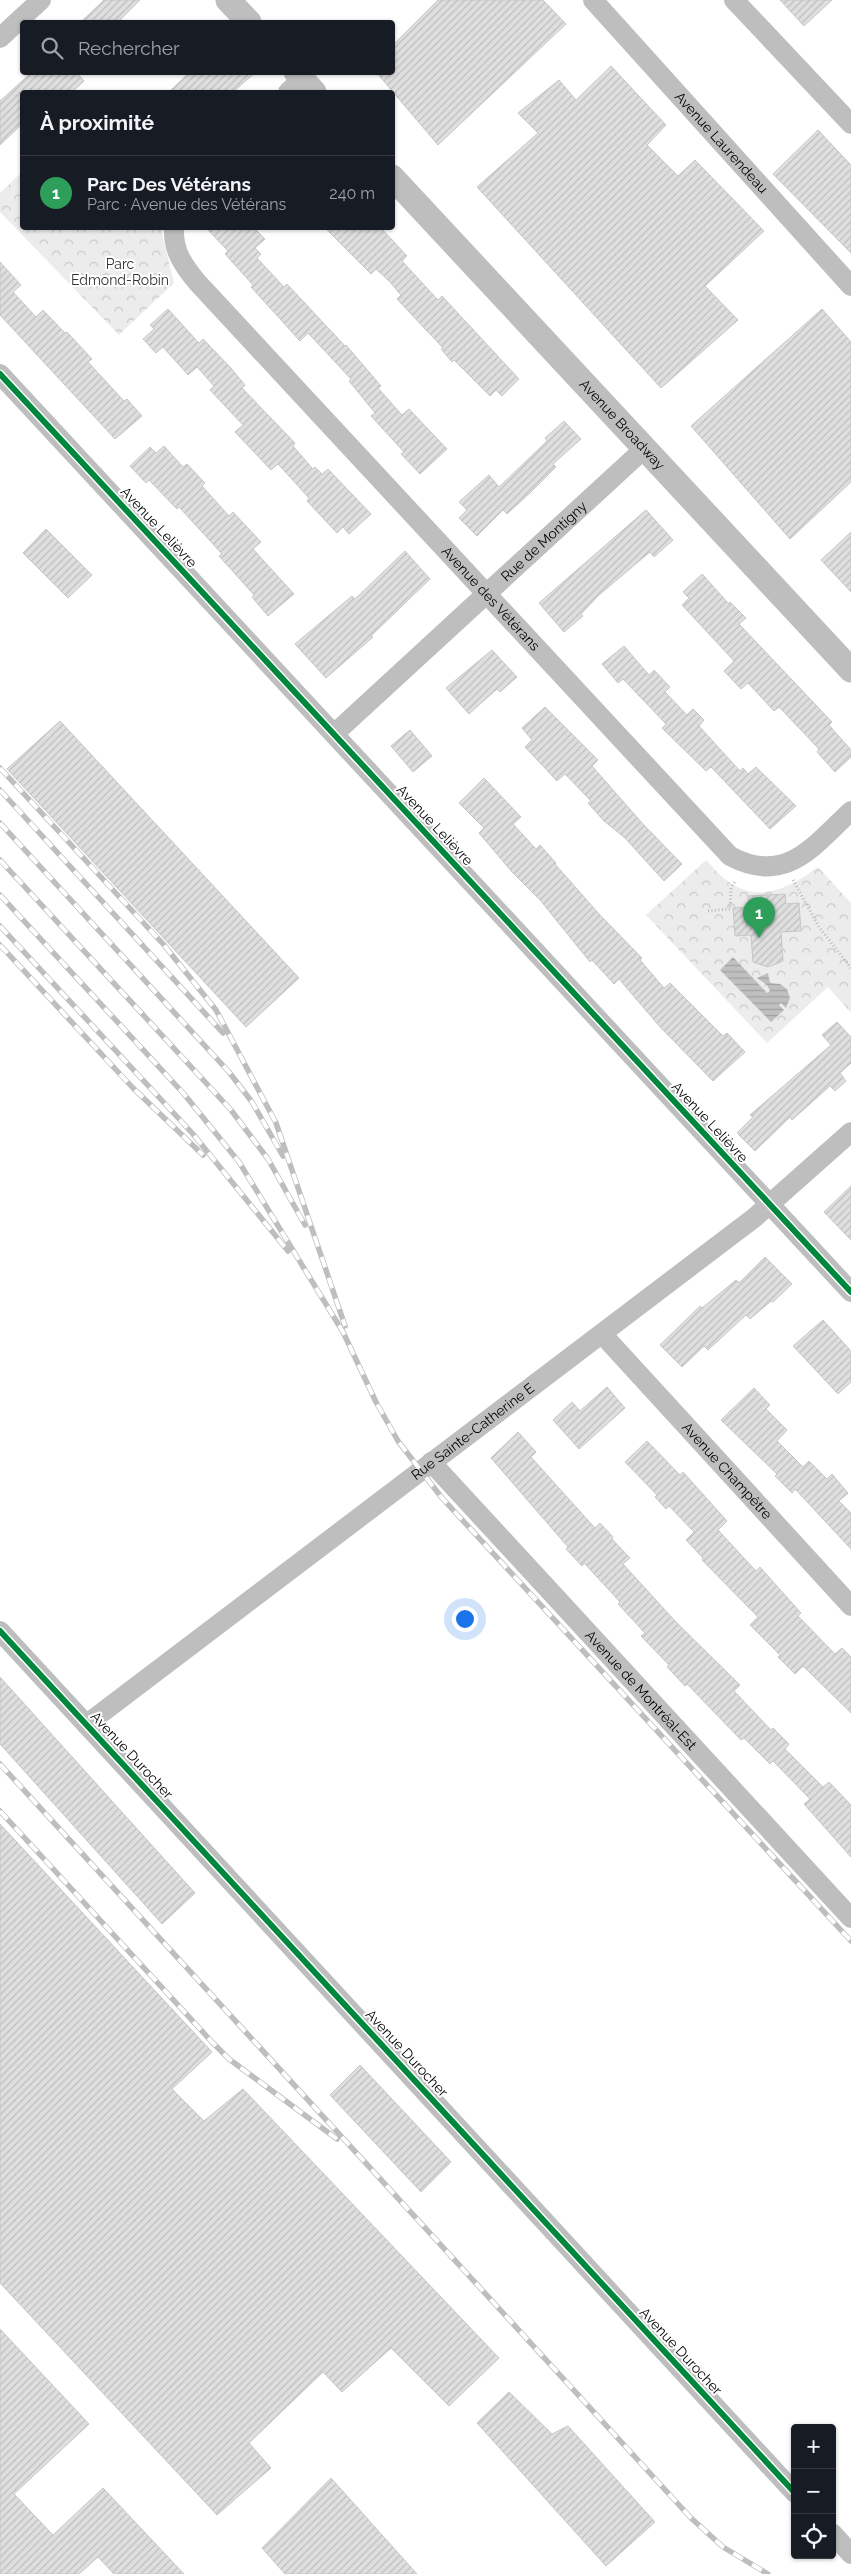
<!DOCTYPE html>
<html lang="fr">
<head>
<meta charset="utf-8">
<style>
	body { margin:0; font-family:Raleway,sans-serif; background:#20242c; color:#f1f3f6 }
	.controls { position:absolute; right:15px; bottom:15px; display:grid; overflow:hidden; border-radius:5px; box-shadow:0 1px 4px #0004 }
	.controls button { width:45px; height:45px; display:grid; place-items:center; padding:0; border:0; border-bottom:1px solid #363941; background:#171b24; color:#f1f3f6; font:25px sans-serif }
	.you { position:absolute; left:464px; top:1618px; width:18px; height:18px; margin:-12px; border:4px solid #fff; border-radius:50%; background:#1a73e8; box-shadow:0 0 0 8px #1a73e833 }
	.badge { display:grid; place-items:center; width:32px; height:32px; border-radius:50%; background:#8c9099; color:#fff; font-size:16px; font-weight:700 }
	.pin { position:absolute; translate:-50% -41px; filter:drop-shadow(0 1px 2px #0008) }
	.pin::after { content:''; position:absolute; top:26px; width:18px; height:15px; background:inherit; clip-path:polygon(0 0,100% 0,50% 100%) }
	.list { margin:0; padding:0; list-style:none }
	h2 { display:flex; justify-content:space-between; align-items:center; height:65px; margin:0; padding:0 20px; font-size:21px }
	h2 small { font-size:16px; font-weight:400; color:#9ea1a6 }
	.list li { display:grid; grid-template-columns:32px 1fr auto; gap:15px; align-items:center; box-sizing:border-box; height:75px; padding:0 20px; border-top:1px solid #363941 }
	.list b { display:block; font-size:19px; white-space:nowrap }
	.list p { margin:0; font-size:16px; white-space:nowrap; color:#9ea1a6 }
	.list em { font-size:16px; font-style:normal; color:#9ea1a6 }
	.icon { flex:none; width:28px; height:28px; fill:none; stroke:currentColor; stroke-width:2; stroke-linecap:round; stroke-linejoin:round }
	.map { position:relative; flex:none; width:851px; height:2574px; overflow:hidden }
	.search { position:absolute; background:#171b24; box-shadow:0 1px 4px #0004; left:20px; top:20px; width:375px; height:55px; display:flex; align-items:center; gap:12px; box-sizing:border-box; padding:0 18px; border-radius:5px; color:#9ea1a6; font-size:19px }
	.panel { position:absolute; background:#171b24; box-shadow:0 1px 4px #0004; left:20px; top:90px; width:375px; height:140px; border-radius:5px }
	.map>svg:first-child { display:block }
	.park { fill:url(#park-crowns) }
	.water { fill:url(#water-rules) }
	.building { fill:url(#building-hatch); stroke:#c7c7c7 }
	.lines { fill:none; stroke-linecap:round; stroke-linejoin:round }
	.path { stroke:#b9b9b9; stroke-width:3; stroke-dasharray:1 2.5; stroke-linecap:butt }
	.minor { stroke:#bebebe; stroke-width:20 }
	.tertiary { stroke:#bebebe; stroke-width:25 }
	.rail-casing { stroke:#bebebe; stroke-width:5.5 }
	.rail { stroke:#fff; stroke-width:4; stroke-dasharray:11; stroke-linecap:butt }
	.cycleway-casing { stroke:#fff; stroke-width:9 }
	.cycleway { stroke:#00873e; stroke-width:6 }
	.labels { text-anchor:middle; stroke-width:4; stroke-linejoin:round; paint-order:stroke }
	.street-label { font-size:14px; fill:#000; stroke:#fff }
	.park-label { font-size:14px; fill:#333; stroke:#fff }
</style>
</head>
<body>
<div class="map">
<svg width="851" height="2574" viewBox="0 0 851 2574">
	<defs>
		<pattern id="park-crowns" width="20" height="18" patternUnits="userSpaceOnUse" patternTransform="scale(1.25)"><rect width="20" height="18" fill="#ececec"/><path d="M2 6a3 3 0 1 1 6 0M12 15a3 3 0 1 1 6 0" fill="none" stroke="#c9c9c9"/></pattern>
		<pattern id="water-rules" width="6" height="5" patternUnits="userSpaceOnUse" patternTransform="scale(1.25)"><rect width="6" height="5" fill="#bfbfbf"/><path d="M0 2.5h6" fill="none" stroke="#a2a2a2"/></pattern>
		<pattern id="building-hatch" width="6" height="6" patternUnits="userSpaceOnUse" patternTransform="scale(1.25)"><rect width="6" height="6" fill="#dfdfdf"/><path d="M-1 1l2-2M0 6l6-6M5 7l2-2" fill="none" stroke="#bebebe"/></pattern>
	</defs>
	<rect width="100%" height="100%" fill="#fff"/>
	<g class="park">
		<polygon points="22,172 22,228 163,228 162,234 174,283 119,335 0,212 0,193"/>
		<path d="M706,860C713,867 720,876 729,882C760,904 791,887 818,867L851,903V1013L828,987L767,1043L646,915Z"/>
	</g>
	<polygon class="water" points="733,957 767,993 770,991 767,985 757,978 768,973 770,983 780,984 787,989 790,998 786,1008 781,1003 779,1005 784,1010 771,1022 720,970"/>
	<g class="building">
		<polygon points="104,0 140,0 118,22 81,22"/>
		<polygon points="438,0 543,0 566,24 438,145 376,72 392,72 392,46"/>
		<polygon points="780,0 832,0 804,26"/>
		<polygon points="611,66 666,125 647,145 678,176 695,160 764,231 705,286 738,320 661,388 477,187 538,133 518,113 559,80 576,100"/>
		<polygon points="32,72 76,72 84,81 72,92 22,92 22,124 0,145 0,101"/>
		<polygon points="190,72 256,72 233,92 169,92"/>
		<polygon points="818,130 851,165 851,253 773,174"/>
		<polygon points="206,228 254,228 265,239 255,248 261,254 257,258 284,287 287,284 345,346 346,345 381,386 378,388 402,415 409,409 447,449 420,474 401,454 404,452 371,416 375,413 349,381 351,379 308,333 300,341 251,287 253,285 225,254 228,251"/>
		<polygon points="325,228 381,228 407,256 402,261 438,300 442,296 519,379 502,396 496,390 490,396 454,360 452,362 441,349 443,348 397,299 401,295 389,281 376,269 371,274"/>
		<polygon points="0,262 21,285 13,292 36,317 43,310 65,333 67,332 92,359 88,362 124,401 127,399 142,416 115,439 0,315"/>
		<polygon points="168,309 199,343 203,339 230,367 245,385 242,388 295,443 293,446 313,469 315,467 322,474 328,469 371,514 349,534 343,527 337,533 307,501 309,498 278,464 271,470 235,432 243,425 210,390 214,386 197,367 188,375 163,347 156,353 143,339 154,329 150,325"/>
		<polygon points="822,309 851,342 851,482 790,539 691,426"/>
		<polygon points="564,421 581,439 553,464 556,467 530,493 507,514 503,510 477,536 459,518 467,510 459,502 489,475 499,487 547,441 545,438"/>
		<polygon points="164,446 183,467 187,464 205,483 202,486 229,516 233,512 261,542 253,549 294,594 268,616 252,597 254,595 219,556 222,554 179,507 177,509 149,480 146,483 130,466 150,447 156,453"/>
		<polygon points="646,510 673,540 654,557 650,552 599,595 581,614 583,616 564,632 539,603"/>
		<polygon points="46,529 92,575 68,598 23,553"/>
		<polygon points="851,532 851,592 821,560"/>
		<polygon points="405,551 430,579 371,636 373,637 326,678 295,644 352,596 355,599"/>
		<polygon points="702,574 729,604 730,602 746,618 739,624 832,722 829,725 851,750 851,757 835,772 817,752 819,749 779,707 774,711 748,683 741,689 724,671 734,661 682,605 689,598 683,592"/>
		<polygon points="624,646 649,675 654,670 670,687 665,692 687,715 693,709 704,720 699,726 740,771 743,768 748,774 756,767 796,806 770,829 711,767 706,771 662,728 666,724 623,679 618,683 602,664"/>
		<polygon points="492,650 517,677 500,692 497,689 469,714 446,688"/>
		<polygon points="545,707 598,760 592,766 643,824 682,864 664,881 625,838 604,821 588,803 591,801 565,774 557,781 525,747 532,740 522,728"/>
		<polygon points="60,721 299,978 246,1027 7,769"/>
		<polygon points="410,730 432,756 413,772 391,746"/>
		<polygon points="484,778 521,817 513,824 536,849 540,845 556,863 555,864 600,915 642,958 640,960 664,988 670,983 723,1036 727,1033 745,1052 713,1081 661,1028 619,979 614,984 592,960 590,962 540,900 512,872 479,833 484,828 459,803"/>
		<polygon points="785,894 786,904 799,903 801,931 781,932 783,961 768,967 753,962 751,935 735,936 733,908 749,907 748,896"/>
		<polygon points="837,1022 851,1037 851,1063 840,1073 846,1081 835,1091 830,1086 792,1120 790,1117 755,1151 737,1133 753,1117 750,1115 831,1045 822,1035"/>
		<polygon points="851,1186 851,1240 824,1212"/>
		<polygon points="765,1257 792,1284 773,1302 771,1301 750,1319 746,1315 708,1350 704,1346 682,1367 660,1345 700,1306 702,1308 736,1280 739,1283"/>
		<polygon points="823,1320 851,1351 851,1382 838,1394 793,1346"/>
		<polygon points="607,1387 625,1408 579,1449 553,1420 572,1402 580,1411"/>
		<polygon points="754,1388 770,1405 766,1409 787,1430 777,1441 803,1467 809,1461 827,1479 832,1474 848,1493 839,1501 851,1513 851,1549 795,1489 792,1493 775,1476 777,1474 721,1420"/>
		<polygon points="518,1432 536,1452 531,1457 595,1528 600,1523 613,1537 612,1539 630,1558 623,1564 676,1622 740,1685 734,1691 771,1730 773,1728 789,1744 785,1749 823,1787 829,1782 851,1805 851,1857 804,1804 810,1799 773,1761 770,1764 744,1738 741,1740 687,1684 685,1686 667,1667 669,1665 641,1636 645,1633 618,1604 620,1602 584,1563 582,1566 566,1549 568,1547 491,1458"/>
		<polygon points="647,1441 680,1475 683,1472 727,1521 718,1530 756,1571 760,1567 801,1613 798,1616 835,1654 842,1648 851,1657 851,1713 803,1666 795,1674 778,1657 780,1655 750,1625 758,1617 702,1560 703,1558 686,1540 694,1532 669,1506 666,1509 655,1497 657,1495 625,1462"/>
		<polygon points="0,1677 195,1893 162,1924 0,1744"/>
		<polygon points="0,1824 212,2052 172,2089 204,2121 243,2089 499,2358 449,2406 391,2348 342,2392 323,2372 249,2443 271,2468 217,2515 0,2283"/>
		<polygon points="360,2065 451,2162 421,2192 330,2095"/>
		<polygon points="0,2329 89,2424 14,2494 53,2535 103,2488 184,2574 114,2574 98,2557 79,2574 0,2574"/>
		<polygon points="509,2392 552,2434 568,2426 655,2522 606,2566 477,2423"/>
		<polygon points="331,2478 417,2574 285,2574 262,2548"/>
	</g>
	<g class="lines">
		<g class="path">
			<polyline points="793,880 819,927 851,968"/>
			<polyline points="708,911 730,909 731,888 736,880"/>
		</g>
		<g class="minor">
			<path id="s1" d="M593,0L851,286"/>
			<polyline points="734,0 851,124"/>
			<polyline points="0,38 41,0"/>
			<polyline points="288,92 302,79"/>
			<path id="s2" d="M174,228C173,251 183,265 197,282L730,856C786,886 813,846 851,811"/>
			<polyline points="0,374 851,1292"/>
			<path id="s3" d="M334,734L644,449"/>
			<path id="s4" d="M603,1335L851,1606"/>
			<path id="s5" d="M431,1462L851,1918"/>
			<polyline points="0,1631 795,2493"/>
			<path id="s6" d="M87,1724L754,1218L851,1132"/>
			<polyline points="832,2533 851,2554"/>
		</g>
		<g class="tertiary">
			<polyline points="228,0 249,22"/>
			<polyline points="296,72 314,92"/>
			<path id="s7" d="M392,177L851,670"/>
		</g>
		<defs>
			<g id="rail">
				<polyline points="0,768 164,945 216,1010 276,1123 345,1326"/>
				<polyline points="0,790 223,1033"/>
				<polyline points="0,823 229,1072 252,1102 283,1156"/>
				<polyline points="0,860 231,1110 268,1159 305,1225"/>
				<polyline points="0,895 184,1094 239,1162 343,1332 376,1402 398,1441 442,1498 851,1941"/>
				<polyline points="0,926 193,1134 288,1251"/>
				<polyline points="0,945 133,1088 203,1155"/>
				<polyline points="0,1764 691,2518 723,2547 768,2574"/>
				<polyline points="0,1811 212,2042 229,2059 337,2139"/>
			</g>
		</defs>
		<use href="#rail" class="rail-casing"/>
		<use href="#rail" class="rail"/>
		<defs>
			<g id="cycleway">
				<polyline points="0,374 851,1292"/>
				<polyline points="0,1631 795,2493"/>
			</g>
		</defs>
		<use href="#cycleway" class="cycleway-casing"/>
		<use href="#cycleway" class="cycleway"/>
	</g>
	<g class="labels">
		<g class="street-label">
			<text dy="5" stroke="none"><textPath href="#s1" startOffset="192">Avenue Laurendeau</textPath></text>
			<text dy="5" stroke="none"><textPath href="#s7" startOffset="338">Avenue Broadway</textPath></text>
			<text transform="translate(159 527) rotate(47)" y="5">Avenue Lelièvre</text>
			<text dy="5" stroke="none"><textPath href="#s3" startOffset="285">Rue de Montigny</textPath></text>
			<text dy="5" stroke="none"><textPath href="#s2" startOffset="492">Avenue des Vétérans</textPath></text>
			<text transform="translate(435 825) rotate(47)" y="5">Avenue Lelièvre</text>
			<text transform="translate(710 1122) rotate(47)" y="5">Avenue Lelièvre</text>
			<text dy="5" stroke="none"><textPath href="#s6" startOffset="484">Rue Sainte-Catherine E</textPath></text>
			<text dy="5" stroke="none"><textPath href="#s4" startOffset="184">Avenue Champêtre</textPath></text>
			<text dy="5" stroke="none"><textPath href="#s5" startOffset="310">Avenue de Montréal-Est</textPath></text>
			<text transform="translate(132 1755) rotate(47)" y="5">Avenue Durocher</text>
			<text transform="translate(407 2053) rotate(47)" y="5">Avenue Durocher</text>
			<text transform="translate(681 2351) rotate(47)" y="5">Avenue Durocher</text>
		</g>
		<g class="park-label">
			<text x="120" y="269">Parc<tspan x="120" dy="16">Edmond-Robin</tspan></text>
		</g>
	</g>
</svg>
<div class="controls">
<button>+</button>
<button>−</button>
<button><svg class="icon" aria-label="locate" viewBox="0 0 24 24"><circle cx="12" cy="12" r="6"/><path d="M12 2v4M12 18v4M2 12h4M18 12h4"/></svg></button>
</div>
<div class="you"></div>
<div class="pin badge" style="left:759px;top:938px;background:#2e9e5b">1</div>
<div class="search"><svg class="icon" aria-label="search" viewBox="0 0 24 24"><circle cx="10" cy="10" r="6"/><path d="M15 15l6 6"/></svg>Rechercher</div>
<section class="panel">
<h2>À proximité<small></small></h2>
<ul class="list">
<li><span class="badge" style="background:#2e9e5b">1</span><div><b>Parc Des Vétérans</b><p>Parc · Avenue des Vétérans</p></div><em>240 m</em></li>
</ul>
</section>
</div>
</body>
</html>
